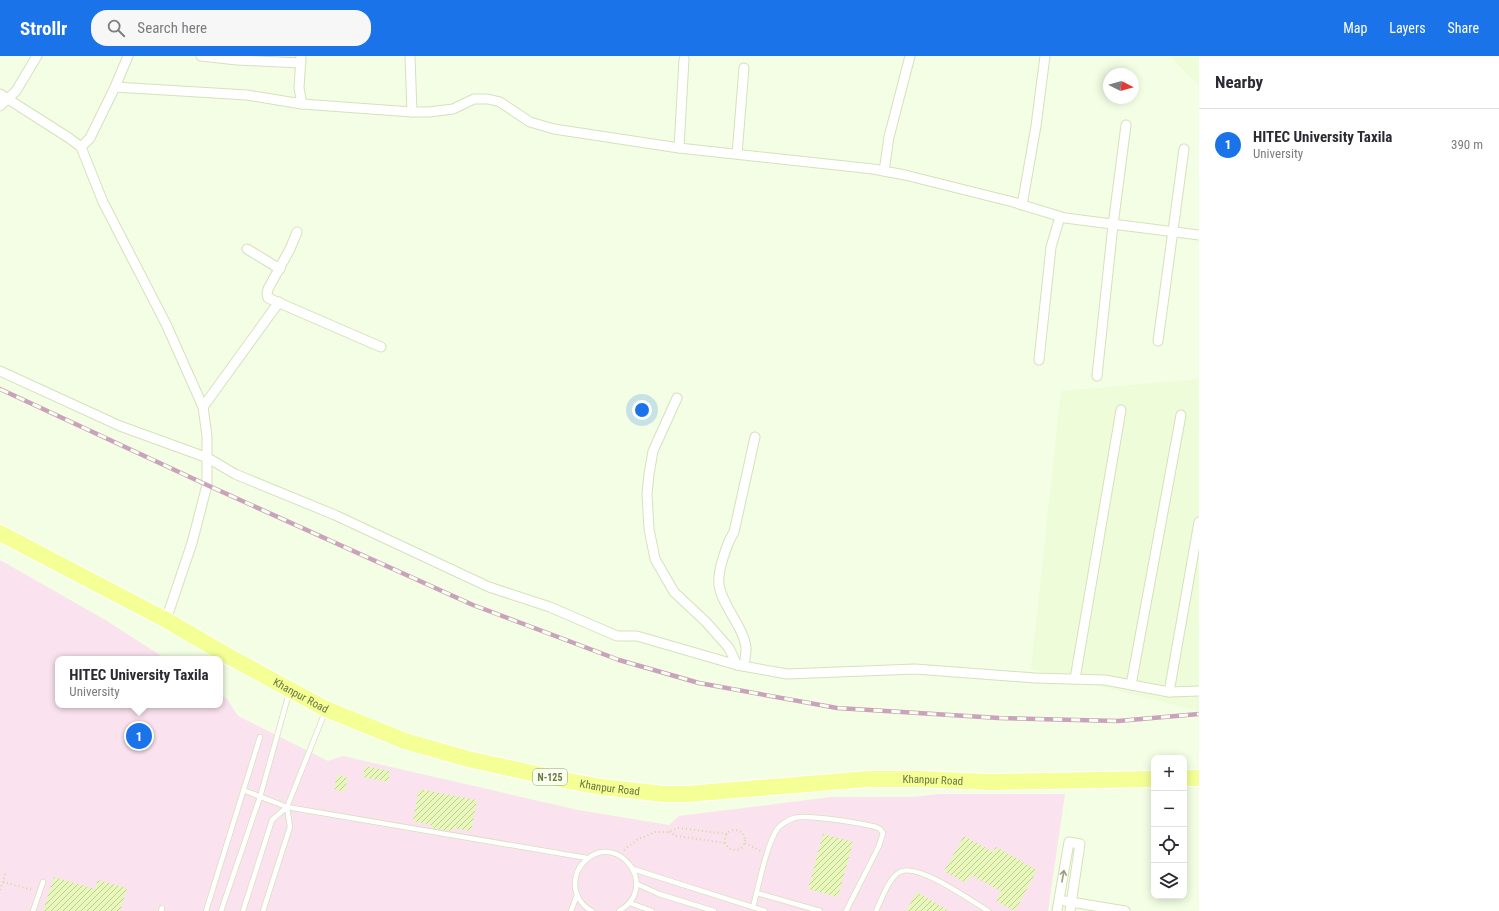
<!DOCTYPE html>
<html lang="en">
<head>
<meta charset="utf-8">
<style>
	body { margin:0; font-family:"Roboto Condensed",sans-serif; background:#f7f7f7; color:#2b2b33 }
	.controls { position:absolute; right:12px; bottom:12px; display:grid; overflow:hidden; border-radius:8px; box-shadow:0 2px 10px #0003 }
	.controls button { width:36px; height:36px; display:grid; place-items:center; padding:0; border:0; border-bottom:1px solid #e1e1e2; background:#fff; color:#2b2b33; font:20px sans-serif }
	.compass { position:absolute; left:1103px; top:12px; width:36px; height:36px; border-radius:50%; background:#fff; box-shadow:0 2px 10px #0003; rotate:96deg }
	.you { position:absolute; left:642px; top:354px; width:14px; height:14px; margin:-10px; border:3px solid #fff; border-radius:50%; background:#1a73e8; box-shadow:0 0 0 6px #1a73e833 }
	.badge { display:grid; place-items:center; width:26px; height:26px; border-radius:50%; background:#1a73e8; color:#fff; font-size:13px; font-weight:700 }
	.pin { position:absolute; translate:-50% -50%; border:2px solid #fff; box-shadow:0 1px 4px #0006 }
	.popup { position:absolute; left:55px; top:600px; width:168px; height:52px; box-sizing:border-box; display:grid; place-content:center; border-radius:8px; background:#fff; filter:drop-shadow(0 1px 3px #0005); font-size:13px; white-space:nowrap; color:#7c7c81 }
	.popup b { font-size:15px; color:#2b2b33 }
	.popup::after { content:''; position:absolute; left:50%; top:100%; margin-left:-8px; border:8px solid transparent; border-top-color:#fff }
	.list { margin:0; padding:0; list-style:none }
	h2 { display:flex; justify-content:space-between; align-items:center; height:52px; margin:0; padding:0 16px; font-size:17px }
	h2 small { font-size:13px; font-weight:400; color:#7c7c81 }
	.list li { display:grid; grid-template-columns:26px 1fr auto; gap:12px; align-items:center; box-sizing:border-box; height:72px; padding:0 16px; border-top:1px solid #e1e1e2 }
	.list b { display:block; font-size:15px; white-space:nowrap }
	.list p { margin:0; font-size:13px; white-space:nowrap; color:#7c7c81 }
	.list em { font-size:13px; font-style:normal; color:#7c7c81 }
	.icon { flex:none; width:22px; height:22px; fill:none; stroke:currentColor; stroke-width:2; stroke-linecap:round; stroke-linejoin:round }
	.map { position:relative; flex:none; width:1199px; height:855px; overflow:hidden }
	header { display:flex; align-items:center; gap:24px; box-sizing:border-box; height:56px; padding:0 20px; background:#1a73e8; color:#fff }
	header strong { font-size:19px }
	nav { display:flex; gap:22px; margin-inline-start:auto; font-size:14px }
	.search { width:280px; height:36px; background:#f7f7f7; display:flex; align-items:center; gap:10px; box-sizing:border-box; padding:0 14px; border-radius:16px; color:#7c7c81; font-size:15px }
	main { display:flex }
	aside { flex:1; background:#fff }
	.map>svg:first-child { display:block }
	.residential { fill:#eefcd9 }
	.education { fill:#fbe2ef }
	.building { fill:url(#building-hatch) }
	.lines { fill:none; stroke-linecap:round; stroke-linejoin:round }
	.lane-casing { stroke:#d6e1bc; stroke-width:6 }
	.street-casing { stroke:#d6e1bc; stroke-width:11 }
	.highway-casing { stroke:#fff; stroke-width:18 }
	.path { stroke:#cedc9c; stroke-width:2; stroke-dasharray:1 3; stroke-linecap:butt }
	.lane { stroke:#fff; stroke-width:4.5 }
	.street { stroke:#fff; stroke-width:9 }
	.highway { stroke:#f4ff96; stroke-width:16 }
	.rail-casing { stroke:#caa2bb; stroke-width:4.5 }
	.rail { stroke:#f7ffee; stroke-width:3; stroke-dasharray:9; stroke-linecap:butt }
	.oneway { stroke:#989f7c }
	.labels { text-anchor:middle; stroke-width:3.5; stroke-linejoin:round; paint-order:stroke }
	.shield { fill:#f7ffee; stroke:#969f77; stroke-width:1 }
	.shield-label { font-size:10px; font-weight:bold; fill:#6c7644 }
	.street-label { font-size:11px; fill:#6c7644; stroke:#f7ffee }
</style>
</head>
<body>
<header>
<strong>Strollr</strong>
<div class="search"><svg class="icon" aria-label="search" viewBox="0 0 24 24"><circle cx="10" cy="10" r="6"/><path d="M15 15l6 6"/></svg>Search here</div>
<nav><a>Map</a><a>Layers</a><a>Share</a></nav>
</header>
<main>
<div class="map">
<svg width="1199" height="855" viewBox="0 0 1199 855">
	<defs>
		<pattern id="building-hatch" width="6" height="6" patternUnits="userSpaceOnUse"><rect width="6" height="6" fill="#e8f7ba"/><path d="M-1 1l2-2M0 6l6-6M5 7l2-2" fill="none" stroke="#c0cd99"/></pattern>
	</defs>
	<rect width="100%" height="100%" fill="#f3fee5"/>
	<g class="residential">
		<polygon points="1170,0 1199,0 1199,30"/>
		<polygon points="1199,323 1199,655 1031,613 1061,335"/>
	</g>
	<polygon class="education" points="0,504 107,565 166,603 58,603 58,649 220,649 220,638 227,643 238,660 328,705 343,700 578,754 669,769 679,760 831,741 912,741 940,738 1065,738 1048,855 0,855"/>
	<g class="building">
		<polygon points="365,710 390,715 388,726 363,721"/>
		<polygon points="337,719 348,722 344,736 334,733"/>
		<polygon points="419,733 477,744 471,775 452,772 452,775 431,772 432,769 413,765"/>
		<polygon points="823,778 853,786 838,841 808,833"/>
		<polygon points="964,780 993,796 996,791 1037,814 1015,855 996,845 1001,835 971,819 966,827 944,815"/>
		<polygon points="54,821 95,833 98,824 127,832 120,855 43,855"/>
		<polygon points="917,836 949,855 906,855"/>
	</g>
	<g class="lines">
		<defs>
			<g id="lane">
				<polyline points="243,734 287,751 587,802"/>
				<polyline points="633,813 765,855"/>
				<polyline points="637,828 659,838 714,855"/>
				<polyline points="757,837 820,855"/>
				<polyline points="630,847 652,855"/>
				<path d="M753,851C758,832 767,786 778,772C782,768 788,764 794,762C807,758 860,767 876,771L880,773L883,777L879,790L846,855"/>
				<polyline points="33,855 43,826"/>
				<polyline points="161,855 162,852"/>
				<polyline points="206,855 260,681"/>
				<polyline points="221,855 260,741 289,637"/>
				<polyline points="243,855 272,764 287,751 325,656"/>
				<polyline points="263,855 290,771 287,751"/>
				<polyline points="571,855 577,839"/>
				<path d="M592,855C582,850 575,840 575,828C575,818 579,810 586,804C618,775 661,831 619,855"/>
				<path d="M876,855C881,845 889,821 900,816C917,806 972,845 988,855"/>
			</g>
			<g id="street">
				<polyline points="201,0 237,4 301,7"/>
				<polyline points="301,0 299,32 302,48"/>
				<polyline points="410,0 412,56"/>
				<polyline points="115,31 128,0"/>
				<polyline points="0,38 69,82 81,91 103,146 166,268 203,351 207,380 207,429 192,487 166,564"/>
				<polyline points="0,50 16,35 37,0"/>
				<polyline points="81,91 90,82 115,31 247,39 302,48 412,56 429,56 453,53 474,43 488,43 500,46 530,66 554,73 679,92 873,113 905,119 1013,146 1065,162 1199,179"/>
				<polyline points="679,92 684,3"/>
				<polyline points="737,98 744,12"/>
				<polyline points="884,115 889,81 910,0"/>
				<polyline points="1022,149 1036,70 1045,0"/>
				<polyline points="297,176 290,193 268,233 267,238 268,242 381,291"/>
				<polyline points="247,193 280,213"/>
				<polyline points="1158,285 1184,93"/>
				<polyline points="1039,304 1051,191 1060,161"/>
				<polyline points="0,315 120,370 208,402 235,418 335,459 489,531 550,551 617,580 637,580 737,609 787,618 915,613 1035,622 1105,624 1169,636 1199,635"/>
				<polyline points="1097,320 1113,169 1126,69"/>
				<polyline points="677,342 653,395 649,418 647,438 649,473 655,503 674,536 706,566 729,592 737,609"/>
				<polyline points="203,351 279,246"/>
				<path d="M744,610C745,604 746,597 746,592C744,571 722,550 719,529C717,516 727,487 734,476L755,381"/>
				<polyline points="1075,623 1121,354"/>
				<polyline points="1131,629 1181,359"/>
				<polyline points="1169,636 1199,466"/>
				<polyline points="1065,845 1125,855"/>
				<polyline points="1057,855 1069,786 1080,788 1070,855"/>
			</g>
			<g id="highway">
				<path id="s1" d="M0,477L166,564L228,600L326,653L405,685L468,703L559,723L601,731L664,738H687L868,723H919L989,726L1154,723"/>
				<polyline points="1184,722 1199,722"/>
			</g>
		</defs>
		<use href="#lane" class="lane-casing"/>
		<use href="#street" class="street-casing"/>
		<use href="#highway" class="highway-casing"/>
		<g class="path">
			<circle cx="735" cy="784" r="10"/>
			<polyline points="669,776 677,780 725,787"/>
			<polyline points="745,787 761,795"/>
			<polyline points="624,794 638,783 644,781 655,776 668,776 678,772 727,778"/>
			<polyline points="3,826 33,834"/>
			<polyline points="0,834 6,816"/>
		</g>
		<use href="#lane" class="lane"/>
		<use href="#street" class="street"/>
		<use href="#highway" class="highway"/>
		<defs>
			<polyline id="rail" points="0,333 207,429 473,549 619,604 699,627 837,652 999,662 1118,665 1199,658"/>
		</defs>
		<use href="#rail" class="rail-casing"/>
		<use href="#rail" class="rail"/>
	</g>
	<defs><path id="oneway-shaft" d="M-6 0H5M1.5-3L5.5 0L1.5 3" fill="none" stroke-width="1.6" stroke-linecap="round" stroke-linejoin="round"/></defs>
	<use class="oneway" href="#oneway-shaft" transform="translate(1063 820) rotate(-80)"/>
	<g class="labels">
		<rect class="shield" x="533" y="713" width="34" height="16" rx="3"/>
		<g class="shield-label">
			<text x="550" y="725">N-125</text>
		</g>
		<g class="street-label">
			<text dy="4" stroke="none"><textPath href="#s1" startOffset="342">Khanpur Road</textPath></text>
			<text dy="4" stroke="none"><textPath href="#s1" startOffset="990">Khanpur Road</textPath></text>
			<text dy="4" stroke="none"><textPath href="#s1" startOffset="666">Khanpur Road</textPath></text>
		</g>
	</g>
</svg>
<div class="controls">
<button>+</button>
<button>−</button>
<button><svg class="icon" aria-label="locate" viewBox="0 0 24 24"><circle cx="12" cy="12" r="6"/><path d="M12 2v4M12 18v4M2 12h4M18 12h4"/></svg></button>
<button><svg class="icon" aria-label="layers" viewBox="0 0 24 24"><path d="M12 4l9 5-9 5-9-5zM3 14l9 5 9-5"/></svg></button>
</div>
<svg class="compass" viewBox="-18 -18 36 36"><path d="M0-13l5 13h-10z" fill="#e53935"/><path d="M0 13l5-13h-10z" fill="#7c7c81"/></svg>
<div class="you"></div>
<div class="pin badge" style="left:139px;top:680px">1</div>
<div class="popup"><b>HITEC University Taxila</b>University</div>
</div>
<aside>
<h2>Nearby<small></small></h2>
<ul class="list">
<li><span class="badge">1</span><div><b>HITEC University Taxila</b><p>University</p></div><em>390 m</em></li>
</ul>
</aside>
</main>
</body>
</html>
